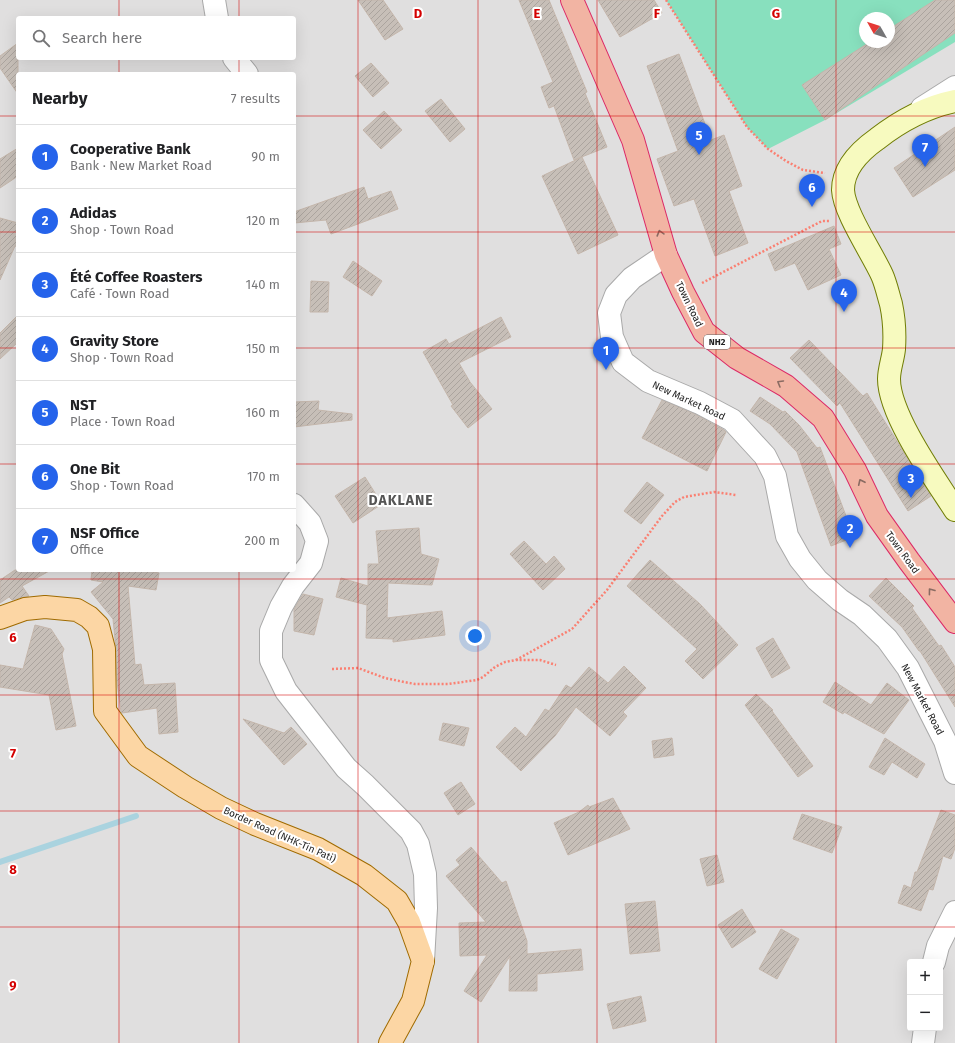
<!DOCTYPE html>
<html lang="en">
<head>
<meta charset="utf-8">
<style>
	body { margin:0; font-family:"Fira Sans",sans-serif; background:#f6f6f6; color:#202124 }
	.controls { position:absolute; right:12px; bottom:12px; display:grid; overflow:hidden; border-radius:4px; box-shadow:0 4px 16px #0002 }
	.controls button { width:36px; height:36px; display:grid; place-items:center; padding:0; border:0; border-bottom:1px solid #e0e0e0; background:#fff; color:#202124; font:20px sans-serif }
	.compass { position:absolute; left:859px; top:12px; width:36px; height:36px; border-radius:50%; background:#fff; box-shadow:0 4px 16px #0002; rotate:309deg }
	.you { position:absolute; left:475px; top:636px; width:14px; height:14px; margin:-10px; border:3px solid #fff; border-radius:50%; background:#1a73e8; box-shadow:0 0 0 6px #1a73e833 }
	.badge { display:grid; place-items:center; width:26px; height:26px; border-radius:50%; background:#2563eb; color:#fff; font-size:13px; font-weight:700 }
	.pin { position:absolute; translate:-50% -33px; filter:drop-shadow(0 1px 2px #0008) }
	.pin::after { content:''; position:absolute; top:21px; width:14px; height:12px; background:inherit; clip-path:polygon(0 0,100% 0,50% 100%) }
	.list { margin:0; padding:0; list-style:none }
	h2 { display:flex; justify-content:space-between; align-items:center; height:52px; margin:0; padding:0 16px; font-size:17px }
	h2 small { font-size:13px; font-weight:400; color:#757577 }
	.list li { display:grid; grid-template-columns:26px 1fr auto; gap:12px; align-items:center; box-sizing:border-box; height:64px; padding:0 16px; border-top:1px solid #e0e0e0 }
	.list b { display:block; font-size:15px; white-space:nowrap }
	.list p { margin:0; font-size:13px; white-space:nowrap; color:#757577 }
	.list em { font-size:13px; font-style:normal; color:#757577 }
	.icon { flex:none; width:22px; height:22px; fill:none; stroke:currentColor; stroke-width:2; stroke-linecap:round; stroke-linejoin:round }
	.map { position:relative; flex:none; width:955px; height:1043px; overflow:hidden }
	.search { position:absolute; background:#fff; box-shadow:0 4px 16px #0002; left:16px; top:16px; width:280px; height:44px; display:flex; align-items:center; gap:10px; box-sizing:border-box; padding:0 14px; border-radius:4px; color:#757577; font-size:15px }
	.panel { position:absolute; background:#fff; box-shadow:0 4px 16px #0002; left:16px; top:72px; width:280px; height:500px; border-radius:4px }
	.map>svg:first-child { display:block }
	.residential { fill:#e0dfdf; fill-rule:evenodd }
	.pitch { fill:#88e0be; fill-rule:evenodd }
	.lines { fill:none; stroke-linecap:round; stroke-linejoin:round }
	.stream { stroke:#aad3df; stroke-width:6 }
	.building { fill:url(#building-hatch); stroke:#c4b6ab }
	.tertiary-casing { stroke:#a9a9a9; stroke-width:24 }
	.secondary-casing { stroke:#707d05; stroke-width:24 }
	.primary-casing { stroke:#a06b00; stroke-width:24 }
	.trunk-casing { stroke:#dc2a67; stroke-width:24 }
	.path { stroke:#fa8072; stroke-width:2.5; stroke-dasharray:2 2; stroke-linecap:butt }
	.tertiary { stroke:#fff; stroke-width:22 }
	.secondary { stroke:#f7fabf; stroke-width:22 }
	.primary { stroke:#fcd6a4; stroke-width:22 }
	.trunk { stroke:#f2b4a3; stroke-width:22 }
	.oneway { stroke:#8a6b62 }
	.grid { fill:none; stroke:#d40000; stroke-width:1; stroke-opacity:0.55 }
	.labels { text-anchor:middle; stroke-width:4; stroke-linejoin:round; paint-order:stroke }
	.shield { fill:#fff; stroke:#646464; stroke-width:1 }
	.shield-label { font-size:9px; font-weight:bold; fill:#222 }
	.street-label { font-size:10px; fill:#222; stroke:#fff }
	.district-label { font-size:14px; font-weight:bold; letter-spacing:1px; fill:#555; stroke:#fff }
	.grid-label { font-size:13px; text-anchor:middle; font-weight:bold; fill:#d40000; stroke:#fff; stroke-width:4; stroke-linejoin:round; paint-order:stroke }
</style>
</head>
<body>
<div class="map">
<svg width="955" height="1043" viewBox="0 0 955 1043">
	<defs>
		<pattern id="building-hatch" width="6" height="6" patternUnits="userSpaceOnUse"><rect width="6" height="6" fill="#c7bfb8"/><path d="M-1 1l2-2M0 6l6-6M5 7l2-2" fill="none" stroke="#aba49e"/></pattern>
	</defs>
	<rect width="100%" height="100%" fill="#f2efe9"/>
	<path class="residential" d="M0,0H955V1043H0ZM18,18H294V58H18ZM865,18H889V42H865ZM18,74H294V570H18ZM910,962H940V1028H910Z"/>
	<path class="pitch" d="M666,0H955V42L825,120L768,149L747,127ZM865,18H889V42H865Z"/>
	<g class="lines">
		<polyline class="stream" points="0,862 136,816"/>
	</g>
	<g class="building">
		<polygon points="358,0 383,0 403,29 385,40"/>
		<polygon points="519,0 549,0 587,92 585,93 607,147 574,160 554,106 549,108 541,87 553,82"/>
		<polygon points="598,0 654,0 662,13 620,37"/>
		<polygon points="935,0 955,0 955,33 825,120 802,85 870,42 889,42 889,29"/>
		<polygon points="18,43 18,94 0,68 0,56"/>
		<polygon points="679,54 711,140 724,135 742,186 729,191 748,243 715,256 694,199 674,206 657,159 678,151 647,66"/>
		<polygon points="371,63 389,83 373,97 355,76"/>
		<polygon points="441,99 465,129 450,142 425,111"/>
		<polygon points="384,111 402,130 381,149 363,130"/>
		<polygon points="955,127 955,170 913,197 894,168"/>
		<polygon points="18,148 18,176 0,188 0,159"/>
		<polygon points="582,157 618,235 578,254 542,176"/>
		<polygon points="364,187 368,199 391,191 398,209 331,234 326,220 294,223 294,212"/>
		<polygon points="0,218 18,223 18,247 15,246 0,280"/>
		<polygon points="834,226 841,244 829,249 841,275 808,290 795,263 775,271 768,254"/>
		<polygon points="353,261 382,281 372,296 343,277"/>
		<polygon points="311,281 329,282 328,312 310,312"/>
		<polygon points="18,315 18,342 0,359 0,333"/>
		<polygon points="501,317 511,337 459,363 470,382 492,409 468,428 451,406 453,405 423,352 446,339 449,344"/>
		<polygon points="809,340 863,396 867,393 931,496 908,511 840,403 837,406 790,358"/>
		<polygon points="760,397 783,412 785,411 799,425 817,448 820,447 854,537 831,546 797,452 770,424 750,411"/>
		<polygon points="662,400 695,414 724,430 726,432 707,471 642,438"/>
		<polygon points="319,401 318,410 352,414 352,420 294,427 294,402"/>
		<polygon points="365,477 382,504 353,523 335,496"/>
		<polygon points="647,482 664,495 641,524 624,511"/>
		<polygon points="419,528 421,554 439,559 432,585 388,583 387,618 442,611 445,635 393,642 393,639 366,638 367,605 336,597 341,578 368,586 368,564 379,564 376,531"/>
		<polygon points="524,541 546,564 554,556 565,569 543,590 510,554"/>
		<polygon points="650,560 700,604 738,645 703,679 685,661 697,649 627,586"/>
		<polygon points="15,570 51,570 22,586 29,596 12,600 9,597 0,603 0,580"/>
		<polygon points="92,570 142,570 159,573 156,590 128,586 135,665 141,664 144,685 175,683 178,732 159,734 157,708 122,713 121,712 117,682 116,649 113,619 91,592 103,582 91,580"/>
		<polygon points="886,578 914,606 912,608 939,646 941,645 955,667 955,707 920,651 919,651 902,627 869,596"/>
		<polygon points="303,594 323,599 314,635 294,631 294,609"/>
		<polygon points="35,625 51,629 64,649 62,654 76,726 56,730 49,695 0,687 0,665 23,669"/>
		<polygon points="773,638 790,668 772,678 756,648"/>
		<polygon points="624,666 646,688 623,712 627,716 610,736 576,707 555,736 521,771 496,747 515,727 526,737 545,709 549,711 566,685 571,688 589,667 608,683"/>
		<polygon points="835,682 871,705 887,683 909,700 884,734 844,712 843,714 823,702"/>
		<polygon points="756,694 773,710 772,711 813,766 798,777 745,705"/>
		<polygon points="243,719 284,733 291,727 307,744 284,765"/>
		<polygon points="443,723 469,728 464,746 439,740"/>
		<polygon points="672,738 674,755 654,758 652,741"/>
		<polygon points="885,738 925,764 917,778 892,762 884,775 869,767"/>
		<polygon points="461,782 475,804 458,815 444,793"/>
		<polygon points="613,798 630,829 568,855 554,823 579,812 588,805 589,807"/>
		<polygon points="941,810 955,815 955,848 951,859 943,856 933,890 929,889 921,911 898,903 904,885 911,888 915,872 917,872"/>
		<polygon points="802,814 842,827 832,853 793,839"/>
		<polygon points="471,847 502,883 506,881 527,941 527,954 581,949 583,970 537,974 537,991 509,991 510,956 481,1002 464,991 487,955 460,956 459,923 486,922 446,876 460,865 456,860"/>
		<polygon points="717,855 724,882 707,886 700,859"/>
		<polygon points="655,901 660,951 630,954 625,904"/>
		<polygon points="742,909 756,932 732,948 718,925"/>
		<polygon points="781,929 799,939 777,979 759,969"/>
		<polygon points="641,996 646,1021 613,1029 607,1004"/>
	</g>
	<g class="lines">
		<defs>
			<g id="tertiary">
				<polyline points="214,0 217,18"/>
				<polyline points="234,58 247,74"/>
				<polyline points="922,108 955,87"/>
				<polyline points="666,255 632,278 616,295 609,313 612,337 623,362 648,381 700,403 732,420 765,456 775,476 787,536 800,559 817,580 840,600 862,615 887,639 908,668 945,741 955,773"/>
				<polyline points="294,505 310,523 317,541 311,563 293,586 281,607 271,631 271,660 286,691 346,768 365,785 411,831 418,844 425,874 426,908 423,961"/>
				<polyline points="934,962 938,946 955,912"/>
				<polyline points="923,1043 925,1028"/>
			</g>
			<path id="secondary" d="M955,101C926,107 900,121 877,139C860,151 843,168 843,190C844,212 872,253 882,275C886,284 888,294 891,304C894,318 895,334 894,349C893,359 889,369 889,379C889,415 935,479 955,510"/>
			<polyline id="primary" points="0,618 25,609 45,607 77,610 89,617 98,626 104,649 105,711 138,756 185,787 221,808 255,824 318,849 364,875 397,901 409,922 423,961 413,1001 390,1043"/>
			<polyline id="trunk" points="572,0 633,140 666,255 683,292 704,332 737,358 786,386 823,418 855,470 877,516 909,561 955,622"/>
		</defs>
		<use href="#tertiary" class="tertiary-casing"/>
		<use href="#secondary" class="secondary-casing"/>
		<use href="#primary" class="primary-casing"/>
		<use href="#trunk" class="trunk-casing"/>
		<g class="path">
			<polyline points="666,0 747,127 768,149 786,161 803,170 825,173"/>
			<polyline points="702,283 822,221 830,221"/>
			<polyline points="516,660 572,629 607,590 662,516 675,502 684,497 714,492 736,495"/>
			<polyline points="332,669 358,668 385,678 404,682 415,684 448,684 477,680 483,677 495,667 505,662 516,660 540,660 556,665"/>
		</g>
		<use href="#tertiary" class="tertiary"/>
		<use href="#secondary" class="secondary"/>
		<use href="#primary" class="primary"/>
		<use href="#trunk" class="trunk"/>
	</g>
	<defs><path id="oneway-chevron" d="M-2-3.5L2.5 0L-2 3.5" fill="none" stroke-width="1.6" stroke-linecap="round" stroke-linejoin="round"/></defs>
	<g class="oneway">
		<use href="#oneway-chevron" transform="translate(660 233) rotate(-106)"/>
		<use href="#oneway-chevron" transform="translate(780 383) rotate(-150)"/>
		<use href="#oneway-chevron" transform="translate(861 482) rotate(-115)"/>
		<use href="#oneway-chevron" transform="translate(931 591) rotate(-127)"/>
	</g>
	<path class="grid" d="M119,0V18M239,0V18M358,0V1043M478,0V1043M597,0V1043M716,0V1043M836,0V1043M119,58V74M239,58V74M0,116H18M294,116H955M0,232H18M294,232H955M0,348H18M294,348H955M0,464H18M294,464H955M119,570V1043M239,570V1043M0,579H955M0,695H955M0,811H955M0,927H955"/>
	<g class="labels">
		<rect class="shield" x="704" y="335" width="26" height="14" rx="3"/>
		<g class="shield-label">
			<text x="717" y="345">NH2</text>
		</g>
		<g class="street-label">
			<text transform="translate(690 304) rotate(64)" y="4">Town Road</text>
			<text transform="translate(689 400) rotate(25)" y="4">New Market Road</text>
			<text transform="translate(903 552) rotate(54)" y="4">Town Road</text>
			<text transform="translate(923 699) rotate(62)" y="4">New Market Road</text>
			<text transform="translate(280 834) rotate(24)" y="4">Border Road (NHK-Tin Pati)</text>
		</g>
		<g class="district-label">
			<text x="401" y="505">DAKLANE</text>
		</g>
	</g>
	<g class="grid-label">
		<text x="418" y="18">D</text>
		<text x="537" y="18">E</text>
		<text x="657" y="18">F</text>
		<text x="776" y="18">G</text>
		<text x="13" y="642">6</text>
		<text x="13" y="758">7</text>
		<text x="13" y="874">8</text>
		<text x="13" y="990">9</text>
	</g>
</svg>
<div class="controls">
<button>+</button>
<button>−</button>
</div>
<svg class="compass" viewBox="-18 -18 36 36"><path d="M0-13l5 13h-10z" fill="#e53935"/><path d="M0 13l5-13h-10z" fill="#757577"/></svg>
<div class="you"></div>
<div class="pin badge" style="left:606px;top:370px">1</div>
<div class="pin badge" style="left:850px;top:548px">2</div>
<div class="pin badge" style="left:911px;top:498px">3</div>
<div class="pin badge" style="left:844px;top:312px">4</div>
<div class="pin badge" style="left:699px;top:155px">5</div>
<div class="pin badge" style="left:812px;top:207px">6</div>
<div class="pin badge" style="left:925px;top:167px">7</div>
<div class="search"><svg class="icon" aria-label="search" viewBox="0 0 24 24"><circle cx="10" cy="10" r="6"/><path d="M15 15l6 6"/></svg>Search here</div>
<section class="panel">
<h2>Nearby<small>7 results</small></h2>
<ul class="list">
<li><span class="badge">1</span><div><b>Cooperative Bank</b><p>Bank · New Market Road</p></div><em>90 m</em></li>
<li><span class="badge">2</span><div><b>Adidas</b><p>Shop · Town Road</p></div><em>120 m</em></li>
<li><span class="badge">3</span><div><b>Été Coffee Roasters</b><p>Café · Town Road</p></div><em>140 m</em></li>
<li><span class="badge">4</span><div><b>Gravity Store</b><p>Shop · Town Road</p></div><em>150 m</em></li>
<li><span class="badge">5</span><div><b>NST</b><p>Place · Town Road</p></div><em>160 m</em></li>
<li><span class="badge">6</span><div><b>One Bit</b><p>Shop · Town Road</p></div><em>170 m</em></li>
<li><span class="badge">7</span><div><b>NSF Office</b><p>Office</p></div><em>200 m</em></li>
</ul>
</section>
</div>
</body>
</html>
